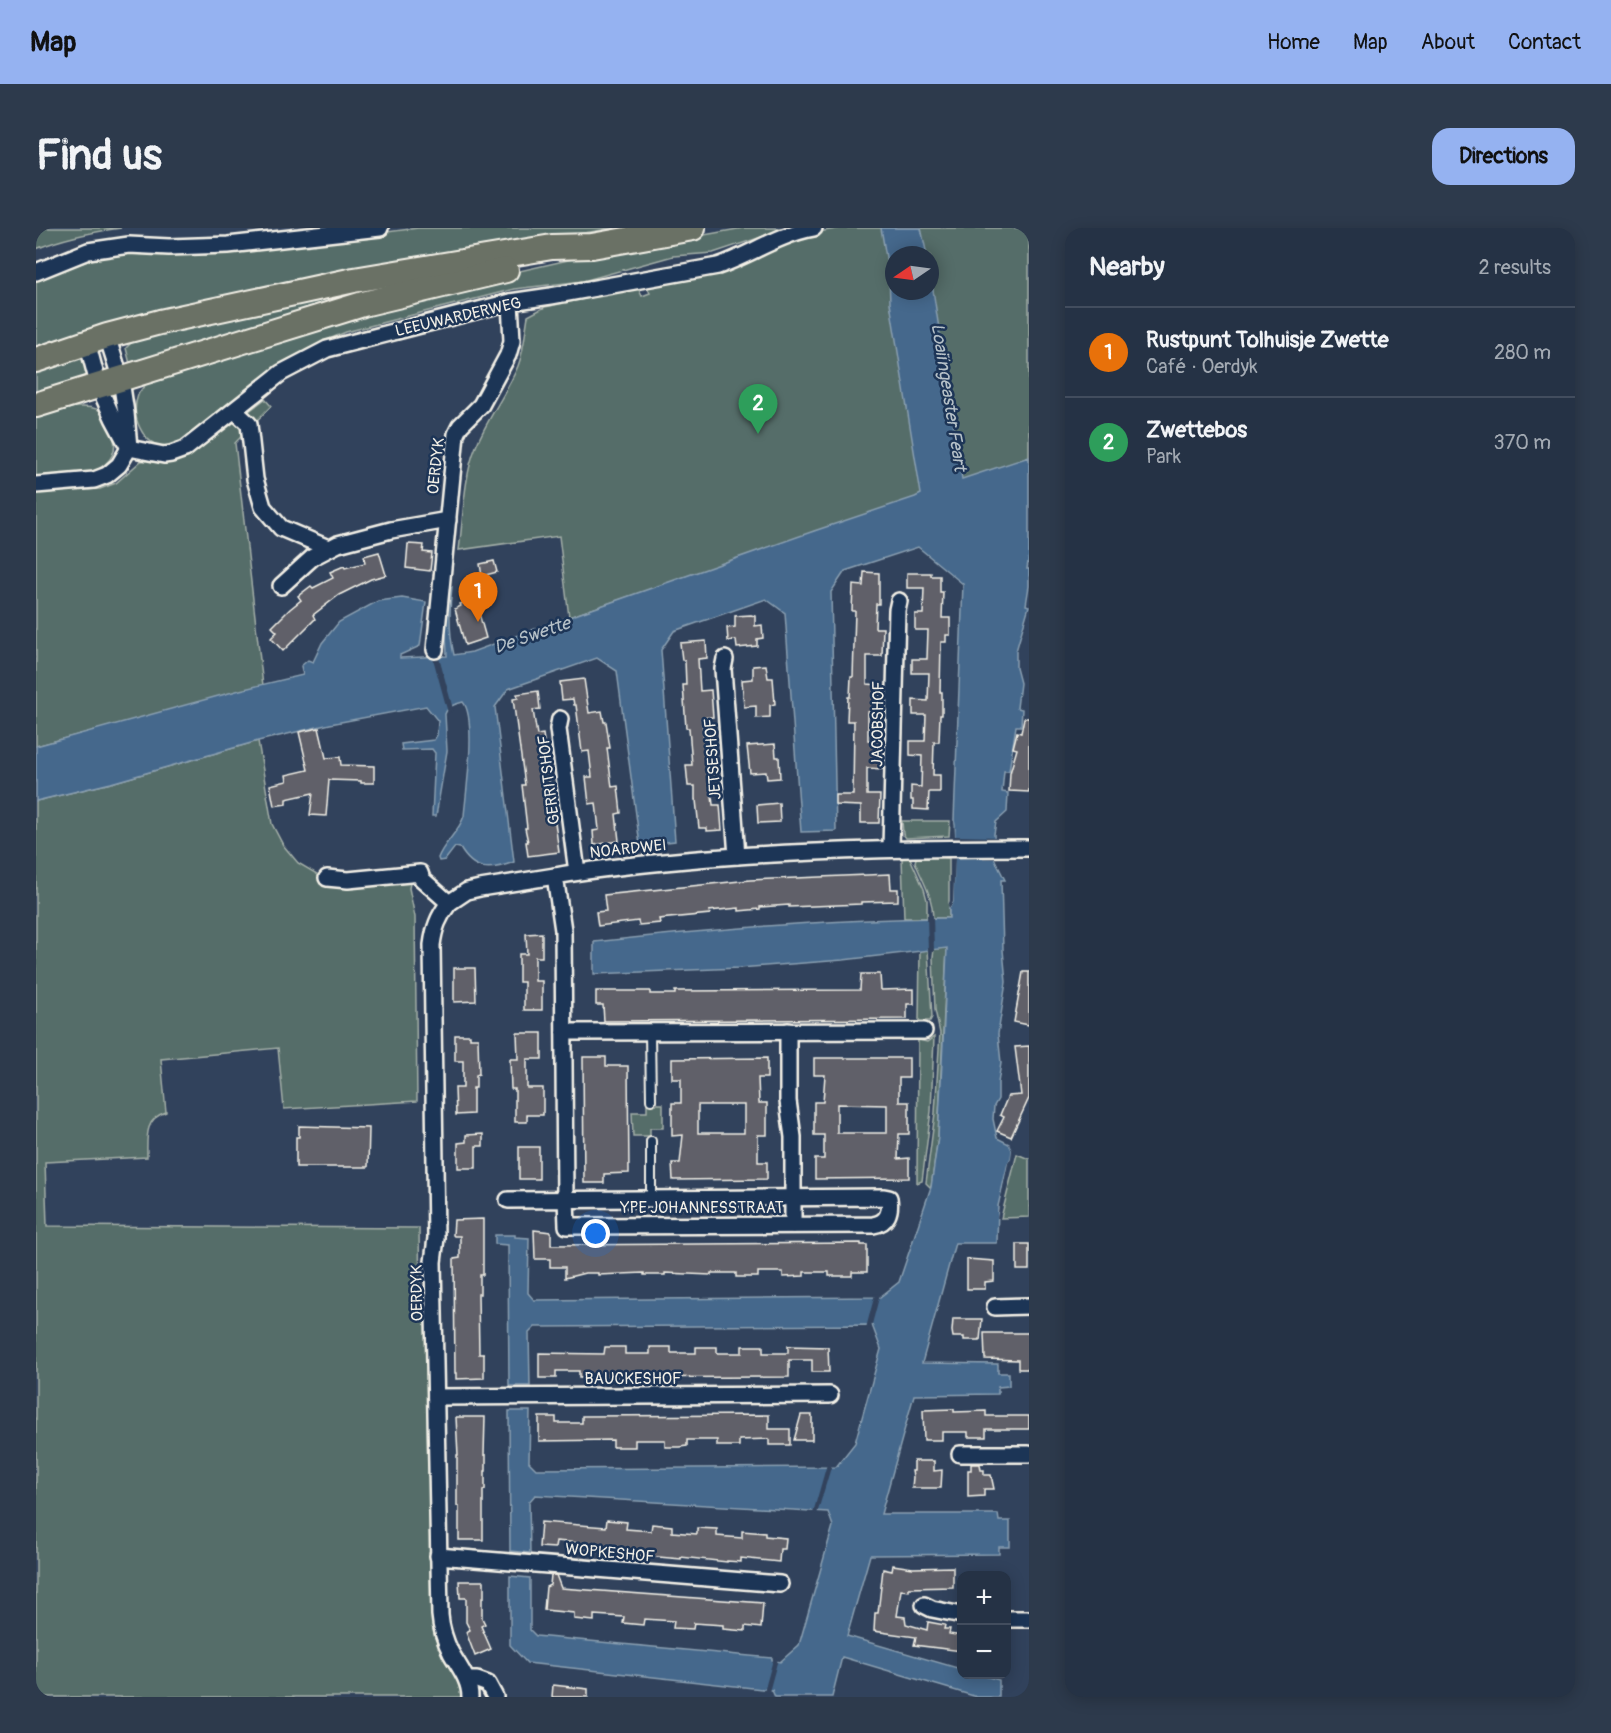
<!DOCTYPE html>
<html lang="en">
<head>
<meta charset="utf-8">
<style>
	body { margin:0; font-family:Pangolin,sans-serif; background:#2d3a4c; color:#f1f3f6 }
	.controls { position:absolute; right:18px; bottom:18px; display:grid; overflow:hidden; border-radius:12px; box-shadow:0 3px 15px #0003 }
	.controls button { width:54px; height:54px; display:grid; place-items:center; padding:0; border:0; border-bottom:2px solid #424d5e; background:#253245; color:#f1f3f6; font:30px sans-serif }
	.compass { position:absolute; left:849px; top:18px; width:54px; height:54px; border-radius:50%; background:#253245; box-shadow:0 3px 15px #0003; rotate:257deg }
	.you { position:absolute; left:560px; top:1006px; width:21px; height:21px; margin:-15px; border:4px solid #fff; border-radius:50%; background:#1a73e8; box-shadow:0 0 0 9px #1a73e833 }
	.badge { display:grid; place-items:center; width:39px; height:39px; border-radius:50%; background:#95b2f1; color:#fff; font-size:20px; font-weight:700 }
	.pin { position:absolute; translate:-50% -50px; filter:drop-shadow(0 2px 3px #0008) }
	.pin::after { content:''; position:absolute; top:32px; width:21px; height:18px; background:inherit; clip-path:polygon(0 0,100% 0,50% 100%) }
	.list { margin:0; padding:0; list-style:none }
	h2 { display:flex; justify-content:space-between; align-items:center; height:78px; margin:0; padding:0 24px; font-size:26px }
	h2 small { font-size:20px; font-weight:400; color:#a3aab3 }
	.list li { display:grid; grid-template-columns:39px 1fr auto; gap:18px; align-items:center; box-sizing:border-box; height:90px; padding:0 24px; border-top:2px solid #424d5e }
	.list b { display:block; font-size:22px; white-space:nowrap }
	.list p { margin:0; font-size:20px; white-space:nowrap; color:#a3aab3 }
	.list em { font-size:20px; font-style:normal; color:#a3aab3 }
	.map { position:relative; flex:none; width:993px; height:1469px; overflow:hidden; border-radius:18px }
	header { display:flex; align-items:center; gap:36px; box-sizing:border-box; height:84px; padding:0 30px; background:#95b2f1; color:#111 }
	header strong { font-size:28px }
	nav { display:flex; gap:33px; margin-inline-start:auto; font-size:21px }
	.intro { display:flex; align-items:center; justify-content:space-between; box-sizing:border-box; height:144px; padding:0 36px }
	h1 { margin:0; font-size:42px }
	.button { padding:15px 27px; border-radius:18px; background:#95b2f1; color:#111; font-size:21px; font-weight:700 }
	main { display:flex; gap:36px; padding:0 36px }
	aside { flex:1; background:#253245; border-radius:18px; box-shadow:0 3px 15px #0003 }
	.map>svg:first-child { display:block }
	.green { fill:#556d69; stroke:#a4afa8; stroke-width:1.5; fill-rule:evenodd }
	.water { fill:#44688c; stroke:#8a9fb1; stroke-width:1.5 }
	.pier { fill:#31425c }
	.building { fill:#606169; stroke:#f4f1e8; stroke-width:1.5; fill-rule:evenodd }
	.lines { fill:none; stroke-linecap:round; stroke-linejoin:round }
	.service-casing { stroke:#f4f1e8; stroke-width:12 }
	.minor-casing { stroke:#f4f1e8; stroke-width:20 }
	.primary-casing { stroke:#f4f1e8; stroke-width:28 }
	.service { stroke:#1d3557; stroke-width:8 }
	.minor { stroke:#1d3557; stroke-width:15 }
	.primary { stroke:#6a7165; stroke-width:24 }
	.labels { text-anchor:middle; stroke-width:5; stroke-linejoin:round; paint-order:stroke }
	.street-label { font-size:16px; fill:#f4f1e8; stroke:#1d3557 }
	.water-label { font-size:18px; font-style:italic; fill:#b6c1c8; stroke:#1d3557 }
</style>
</head>
<body>
<header>
<strong>Map</strong>
<nav><a>Home</a><a>Map</a><a>About</a><a>Contact</a></nav>
</header>
<div class="intro"><h1>Find us</h1><a class="button">Directions</a></div>
<main>
<div class="map">
<svg width="993" height="1469" viewBox="0 0 993 1469">
	<rect width="100%" height="100%" fill="#31425c"/>
	<filter id="ink" filterUnits="userSpaceOnUse"><feTurbulence type="fractalNoise" baseFrequency=".0167" numOctaves="2"/><feDisplacementMap in="SourceGraphic" scale="12" xChannelSelector="R" yChannelSelector="G"/><feConvolveMatrix kernelMatrix="1 2 1 2 8 2 1 2 1" color-interpolation-filters="sRGB"/></filter>
	<g filter="url(#ink)">
		<g class="green">
			<path d="M0,0H85C56,4 27,10 0,21Z"/>
			<polygon points="382,0 579,0 535,7 0,127 0,52 22,43 58,31 93,25 179,26"/>
			<path d="M707,0H752L677,25L637,28L547,53L478,61L310,104C284,114 259,127 236,143C207,164 181,190 153,213C146,215 138,220 130,219C106,217 94,188 102,167C104,162 108,159 111,155L448,51L541,30Z"/>
			<path d="M806,0H993V234L918,257L533,389L523,308L423,322C427,292 428,248 439,221C450,192 470,167 482,138C488,123 489,105 492,88L509,79L602,60L606,68L614,65L611,59L649,52L764,7ZM858,27H894V63H858Z"/>
			<polygon points="464,30 94,136 90,120 99,111"/>
			<polygon points="47,129 50,133 58,156 0,173 0,138"/>
			<polygon points="229,171 235,178 199,215 227,458 0,518 0,265 64,261 80,255 105,233 115,232 129,233 145,231 163,221"/>
			<path d="M39,179C49,179 58,178 66,184C70,187 71,192 73,196C81,212 82,229 64,240C52,248 15,247 0,248V189Z"/>
			<path d="M222,513L236,596L247,617L262,635L296,655L375,651L373,660L379,689L381,873L248,881L242,820L125,831L130,884C108,891 111,910 111,929L9,934L11,998L383,1000L384,1080L391,1084L398,1396L428,1458L429,1469H0V573L75,555Z"/>
			<polygon points="866,593 914,593 913,608 870,610 867,606"/>
			<path d="M904,629L913,630V690H897C897,668 887,654 879,634L880,630Z"/>
			<polygon points="866,630 874,630 888,661 891,672 891,690 868,690"/>
			<polygon points="911,720 902,909 895,960 890,955 899,885 904,805 899,782 897,729 898,721"/>
			<polygon points="892,722 896,789 894,793 883,793 884,723"/>
			<polygon points="898,809 895,883 886,953 881,955 882,812 891,814"/>
			<polygon points="611,876 627,876 627,900 614,900 614,908 597,908 596,884 611,884"/>
			<polygon points="981,926 993,931 993,989 965,990"/>
		</g>
		<path class="water" d="M845,0H885L891,27H858V63H894V42L926,251L993,229V327L991,341H993V358L990,377L993,378L980,423V440L984,455L981,480L986,481L985,498H980L973,543H968L966,564L972,565L971,584L960,594L958,606L959,632L969,652H965L967,722L970,754L962,806L965,835L962,855V871L958,878L957,891L961,910L973,916L976,922L975,930L972,935L962,978L961,1015H919L886,1135L962,1136V1145H973V1158L962,1159V1166L878,1167L845,1286H962L963,1293H974V1319H963V1326L834,1327L811,1408L925,1441L926,1446L945,1447L963,1452V1469H941L806,1429L796,1469H739L736,1462L491,1435L474,1417V1348L494,1350V1402L500,1408L736,1430V1432L744,1434L763,1417L797,1298L792,1284L499,1267L493,1274L494,1325L474,1323L473,1183H494L493,1234L500,1241L800,1239L819,1215L845,1121L836,1097L499,1099L493,1105L494,1158H473L472,1017L459,1016V1007H479V1009L493,1010L492,1065L498,1072L844,1069L863,1054L895,959L902,909L907,815L911,720L807,732L703,740L558,746V714C676,701 793,691 913,690V680L917,674L919,597L918,592L927,356L882,319L809,343L795,364L800,603L765,604L749,385L730,371L638,403L625,422L639,613L604,617L581,443L561,430L472,461L459,479L478,634C454,643 438,644 424,620L419,619L409,632L403,633L402,630C408,614 423,604 428,588C430,565 441,490 427,474C419,476 412,478 409,486L411,523L400,588H396L399,525L396,521L366,522L365,516L398,512L401,507L402,493L390,478L294,496L222,513L75,555L0,573V518L204,462L267,447L265,438L272,432L277,434L286,415L303,394L342,373L366,370L390,374L384,418L364,427V430L411,428L409,379L412,360L416,359C413,382 413,405 418,427L436,424L499,401L778,303L879,269L885,266L854,75L853,47Z"/>
		<g class="pier">
			<polygon points="402,426 417,481 412,485 396,427"/>
			<polygon points="915,593 918,593 919,608 961,609 962,631 919,630 917,674 913,680 912,677 914,673 916,644"/>
			<polygon points="891,687 897,687 898,724 892,725"/>
			<polygon points="973,916 977,917 979,922 977,931 974,936 964,990 961,990 972,935 975,930 976,922"/>
			<polygon points="839,1066 844,1066 835,1100 830,1100"/>
			<polygon points="791,1236 796,1236 781,1286 777,1285"/>
			<polygon points="738,1428 742,1431 733,1464 728,1464"/>
		</g>
		<g class="building">
			<polygon points="372,316 388,317 387,324 396,325 394,343 370,340"/>
			<polygon points="343,324 350,347 335,351 303,367 277,387 279,391 247,423 235,410 241,404 236,399 254,381 265,372 262,368 275,358 277,360 297,350 294,344 308,338 309,340 329,335 328,328"/>
			<polygon points="458,333 461,344 446,348 444,336"/>
			<polygon points="828,344 843,345 843,376 840,376 839,400 847,400 846,428 831,428 831,456 844,457 843,484 832,484 832,512 847,513 846,541 831,540 831,567 844,567 843,595 825,595 825,578 799,577 799,567 817,567 818,493 811,493 812,469 814,469 815,449 817,449 819,383 816,383 817,357 827,358"/>
			<polygon points="871,345 895,345 895,348 904,348 904,364 907,364 906,390 914,390 914,407 910,407 910,414 905,414 904,464 906,464 906,487 904,487 903,514 898,514 897,547 904,547 904,564 893,564 892,582 877,581 877,572 875,572 875,558 885,559 886,528 874,527 874,513 889,513 890,487 877,487 877,472 892,473 893,445 876,445 876,431 891,431 892,402 879,402 879,386 887,386 888,360 871,360"/>
			<polygon points="439,371 450,410 429,417 419,381 425,378 424,376"/>
			<polygon points="715,387 719,388 719,398 726,397 727,410 721,411 721,418 701,420 700,412 692,413 691,400 699,399 699,388"/>
			<polygon points="670,413 671,430 662,431 664,463 675,462 677,489 666,490 669,523 680,522 682,549 674,549 677,577 684,577 686,602 671,603 671,600 663,600 660,572 659,572 659,558 652,558 650,537 656,537 653,500 650,500 647,457 650,457 649,432 646,432 644,415"/>
			<polygon points="730,437 732,450 737,450 739,476 734,477 734,489 720,490 720,478 708,479 706,452 717,451 717,438"/>
			<polygon points="548,451 553,485 566,483 568,494 570,494 574,520 571,520 576,559 582,558 585,585 580,586 583,613 558,617 557,603 563,602 560,575 553,576 550,549 556,549 553,523 546,524 540,477 538,477 537,471 526,472 524,454"/>
			<polygon points="502,463 504,481 497,482 501,507 507,506 523,624 492,628 490,614 492,614 489,600 491,600 486,557 489,557 477,471 482,470 481,466"/>
			<polygon points="988,490 993,490 993,564 973,563 974,545 981,521 977,520 981,504 985,505"/>
			<polygon points="283,500 290,530 304,529 305,537 338,538 338,555 325,555 325,553 293,552 290,588 274,587 277,565 250,571 250,576 238,578 234,557 251,553 250,547 272,542 263,504"/>
			<polygon points="739,516 740,529 743,529 744,550 731,551 730,544 714,545 711,518"/>
			<polygon points="743,575 744,594 722,595 721,577"/>
			<polygon points="854,646 855,661 862,661 862,673 825,674 825,676 753,679 753,677 724,679 724,681 703,683 703,680 673,683 674,686 623,691 624,695 603,697 602,693 562,698 560,684 570,683 568,667 714,652"/>
			<polygon points="506,705 506,729 499,729 499,753 506,753 506,782 488,782 488,754 483,754 483,726 491,726 490,706"/>
			<polygon points="418,740 439,740 440,773 418,774"/>
			<polygon points="987,744 993,744 993,797 978,794"/>
			<polygon points="825,746 844,746 845,762 878,761 878,776 871,776 871,791 568,793 567,777 560,777 560,763 614,763 614,766 639,766 639,763 824,762"/>
			<polygon points="481,805 506,805 506,831 491,831 491,860 507,860 507,887 491,887 491,894 479,894 479,861 475,861 474,831 482,831"/>
			<polygon points="419,807 434,807 434,810 442,810 443,846 440,847 440,860 437,860 437,886 420,887 419,860 427,860 427,833 419,833"/>
			<polygon points="993,818 993,870 975,909 961,903 968,889 964,887 972,868 985,867 979,819"/>
			<polygon points="547,829 570,829 570,838 592,838 593,945 568,946 568,955 548,955"/>
			<path d="M731,830V850H722L723,875H731V907H722V934H731V951L637,952L636,935H644L647,907L636,908V875H645V851H636V831ZM662,877H708V905H662Z"/>
			<path d="M778,830H873V850H863V874H873V906H863L862,931L873,930V950L779,951V931H788V907H778V874H787L789,847H778ZM801,876L851,877V905H801Z"/>
			<polygon points="263,898 333,900 332,939 260,939 260,909 263,909"/>
			<polygon points="447,906 447,918 440,918 440,940 422,940 422,915 430,914 430,907"/>
			<rect x="483" y="919" width="20" height="32"/>
			<polygon points="447,991 447,1047 444,1047 444,1066 442,1066 443,1126 448,1126 448,1150 420,1151 420,1145 419,1145 418,1031 424,1030 424,1008 418,1008 417,1007 418,992"/>
			<polygon points="498,1002 515,1004 515,1017 825,1015 825,1017 831,1017 831,1044 816,1044 816,1048 793,1048 793,1044 768,1044 768,1048 747,1049 747,1044 722,1044 722,1049 700,1049 700,1045 675,1045 675,1047 629,1045 629,1047 608,1047 608,1045 562,1047 562,1045 549,1045 529,1050 529,1039 514,1039 514,1031 499,1031"/>
			<rect x="981" y="1016" width="12" height="26"/>
			<polygon points="931,1031 958,1033 958,1053 949,1054 949,1061 931,1061"/>
			<polygon points="917,1091 946,1091 944,1112 928,1112 928,1109 917,1109 916,1103"/>
			<polygon points="948,1105 993,1105 993,1141 982,1141 982,1132 949,1131"/>
			<polygon points="706,1118 727,1118 727,1125 752,1125 752,1118 792,1119 793,1144 776,1144 776,1132 753,1132 753,1149 543,1150 543,1143 520,1143 520,1150 503,1150 503,1125 568,1126 569,1119 589,1119 589,1126 614,1126 614,1119 635,1119 635,1125 660,1125 660,1119 681,1119 681,1125 706,1125"/>
			<polygon points="918,1181 918,1184 950,1183 950,1188 993,1188 993,1201 950,1201 950,1209 932,1209 932,1204 906,1204 906,1212 888,1212 887,1182"/>
			<polygon points="733,1187 733,1201 754,1201 754,1217 733,1217 733,1211 703,1212 703,1218 681,1218 681,1212 651,1212 651,1218 643,1219 629,1219 629,1212 599,1212 599,1219 577,1219 577,1212 503,1213 503,1189 520,1189 520,1195 546,1195 546,1188"/>
			<polygon points="765,1187 776,1187 776,1212 758,1212"/>
			<polygon points="420,1189 449,1189 448,1227 450,1227 450,1243 449,1243 449,1262 447,1262 447,1312 423,1312 423,1278 421,1278 421,1227 422,1227"/>
			<polygon points="878,1233 898,1233 898,1243 906,1242 905,1260 876,1260 877,1249 876,1243 878,1243"/>
			<polygon points="935,1236 944,1236 945,1242 948,1242 948,1247 955,1247 958,1261 948,1261 948,1268 932,1269 932,1242 935,1242"/>
			<polygon points="571,1292 591,1294 590,1301 603,1302 615,1303 616,1296 636,1298 636,1304 661,1306 661,1300 681,1301 681,1308 693,1309 706,1310 706,1303 729,1305 729,1308 750,1310 749,1321 744,1321 743,1334 705,1330 705,1334 691,1333 691,1334 645,1329 645,1331 611,1328 603,1328 601,1325 555,1322 555,1323 542,1321 543,1315 520,1313 519,1320 503,1319 505,1294 570,1299"/>
			<polygon points="857,1337 877,1340 917,1339 917,1359 873,1360 873,1363 865,1362 861,1388 869,1389 870,1396 891,1402 892,1394 909,1397 908,1401 914,1401 913,1406 926,1408 926,1423 878,1417 880,1409 838,1403 839,1385 842,1385 847,1341 856,1343"/>
			<polygon points="515,1347 520,1347 525,1360 727,1375 725,1400 709,1398 709,1403 687,1401 687,1397 658,1395 657,1401 637,1400 638,1393 608,1391 607,1397 587,1395 588,1389 558,1387 558,1393 538,1391 538,1385 508,1382 510,1359 514,1357"/>
			<polygon points="423,1353 448,1353 448,1370 446,1370 446,1390 449,1396 445,1398 455,1421 439,1428 430,1404 434,1402 430,1394 430,1370 424,1370"/>
			<polygon points="517,1457 552,1461 552,1469 516,1469"/>
		</g>
		<g class="lines">
			<defs>
				<g id="service">
					<polyline points="614,804 615,872"/>
					<polyline points="615,913 615,970"/>
				</g>
				<g id="minor">
					<polyline points="0,44 52,23 93,17 133,19 192,17 344,0"/>
					<path d="M51,114L63,159L77,190L93,220L128,227L135,226L149,221L245,145L291,121L474,74L515,68L682,38C716,26 741,7 778,0"/>
					<polyline points="199,183 213,196 219,251 227,279 245,300 292,320"/>
					<polyline points="0,257 58,252 71,247 83,237 93,220 90,185 85,152 71,108"/>
					<polyline points="245,358 277,329 302,316 355,302 412,292"/>
					<polyline points="399,422 420,206 424,198 445,177 472,127 476,113 474,74"/>
					<polyline points="689,431 687,441 701,628"/>
					<polyline points="524,491 522,501 541,644"/>
					<polyline points="855,620 861,382 863,373"/>
					<path d="M291,650L312,652L384,645L386,651L413,675C402,689 398,701 396,717L400,1010L397,1034L404,1387C405,1400 409,1413 415,1425C423,1439 434,1452 434,1469"/>
					<polyline points="413,675 431,663 444,660 519,648"/>
					<polyline points="752,803 752,873 757,909 757,997"/>
					<polyline points="528,804 888,803"/>
					<path d="M529,971L527,702L519,648C562,640 606,636 650,632C765,622 878,620 993,620"/>
					<path d="M472,972L848,969L853,970C855,983 852,995 837,997L531,998L530,971"/>
					<polyline points="959,1079 993,1078"/>
					<polyline points="400,1169 794,1167"/>
					<polyline points="924,1226 993,1226"/>
					<polyline points="402,1328 744,1356"/>
					<polyline points="888,1377 896,1381 926,1387"/>
					<polyline points="970,1391 993,1391"/>
					<polyline points="431,1452 441,1452 452,1456 459,1469"/>
				</g>
				<g id="primary">
					<polyline points="0,132 71,108 124,94 318,52 516,19 556,18 657,0"/>
					<polyline points="0,177 327,76 470,42"/>
				</g>
			</defs>
			<use href="#service" class="service-casing"/>
			<use href="#minor" class="minor-casing"/>
			<use href="#primary" class="primary-casing"/>
			<use href="#service" class="service"/>
			<use href="#minor" class="minor"/>
			<use href="#primary" class="primary"/>
		</g>
	</g>
	<g class="labels">
		<g class="street-label">
			<text transform="translate(422 88) rotate(-13)" y="6">LEEUWARDERWEG</text>
			<text transform="translate(399 238) rotate(-84)" y="6">OERDYK</text>
			<text transform="translate(841 496) rotate(-89)" y="6">JACOBSHOF</text>
			<text transform="translate(676 531) rotate(-94)" y="6">JETSESHOF</text>
			<text transform="translate(512 552) rotate(-97)" y="6">GERRITSHOF</text>
			<text transform="translate(592 620) rotate(-6)" y="6">NOARDWEI</text>
			<text x="666" y="985">YPE JOHANNESSTRAAT</text>
			<text transform="translate(380 1065) rotate(-91)" y="6">OERDYK</text>
			<text x="597" y="1156">BAUCKESHOF</text>
			<text transform="translate(574 1324) rotate(5)" y="6">WOPKESHOF</text>
		</g>
		<g class="water-label">
			<text transform="translate(913 169) rotate(81)" y="6">Loaiïngeaster Feart</text>
			<text transform="translate(496 407) rotate(-19)" y="6">De Swette</text>
		</g>
	</g>
</svg>
<div class="controls">
<button>+</button>
<button>−</button>
</div>
<svg class="compass" viewBox="-18 -18 36 36"><path d="M0-13l5 13h-10z" fill="#e53935"/><path d="M0 13l5-13h-10z" fill="#a3aab3"/></svg>
<div class="you"></div>
<div class="pin badge" style="left:442px;top:394px;background:#e8710a">1</div>
<div class="pin badge" style="left:722px;top:206px;background:#2e9e5b">2</div>
</div>
<aside>
<h2>Nearby<small>2 results</small></h2>
<ul class="list">
<li><span class="badge" style="background:#e8710a">1</span><div><b>Rustpunt Tolhuisje Zwette</b><p>Café · Oerdyk</p></div><em>280 m</em></li>
<li><span class="badge" style="background:#2e9e5b">2</span><div><b>Zwettebos</b><p>Park</p></div><em>370 m</em></li>
</ul>
</aside>
</main>
</body>
</html>
